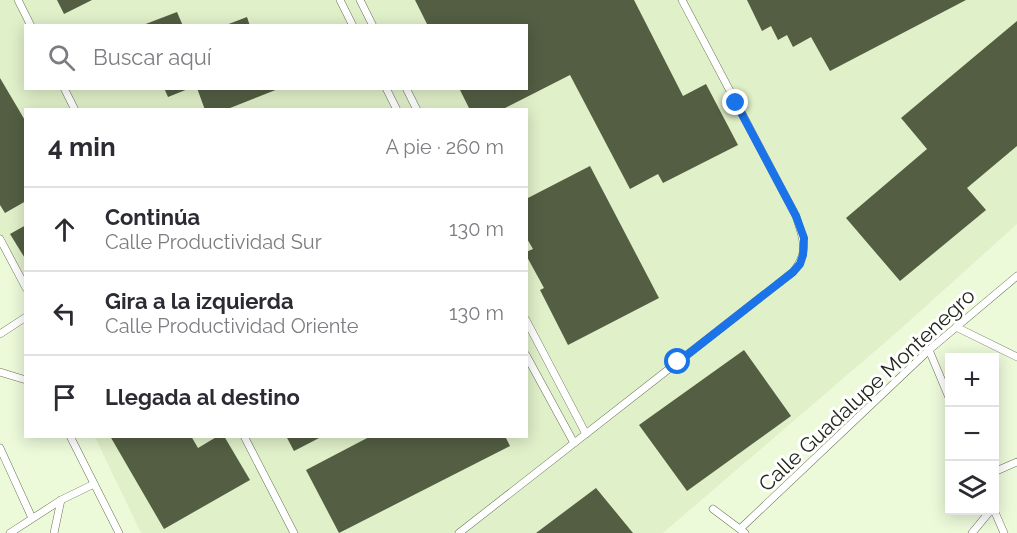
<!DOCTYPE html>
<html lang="es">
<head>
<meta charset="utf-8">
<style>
	body { margin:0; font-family:Raleway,sans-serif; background:#f2f2f3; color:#2b2b33 }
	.controls { position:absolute; right:18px; bottom:18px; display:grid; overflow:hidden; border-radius:0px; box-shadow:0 3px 15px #0003 }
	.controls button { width:54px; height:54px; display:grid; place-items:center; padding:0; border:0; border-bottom:2px solid #e1e1e2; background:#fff; color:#2b2b33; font:30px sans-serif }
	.stop { position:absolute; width:18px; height:18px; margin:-14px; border:4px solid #1a73e8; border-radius:50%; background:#fff }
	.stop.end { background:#1a73e8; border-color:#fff; box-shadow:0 2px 6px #0008 }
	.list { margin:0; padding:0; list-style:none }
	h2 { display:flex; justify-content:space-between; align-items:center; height:78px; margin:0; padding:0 24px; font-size:26px }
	h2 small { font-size:20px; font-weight:400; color:#7c7c81 }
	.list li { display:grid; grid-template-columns:39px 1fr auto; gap:18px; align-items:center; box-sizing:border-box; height:84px; padding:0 24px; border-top:2px solid #e1e1e2 }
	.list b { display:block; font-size:22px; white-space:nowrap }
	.list p { margin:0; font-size:20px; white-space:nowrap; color:#7c7c81 }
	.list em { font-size:20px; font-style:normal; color:#7c7c81 }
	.icon { flex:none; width:33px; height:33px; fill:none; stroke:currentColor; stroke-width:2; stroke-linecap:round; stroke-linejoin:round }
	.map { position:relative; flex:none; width:1017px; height:533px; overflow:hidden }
	.search { position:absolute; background:#fff; box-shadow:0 3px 15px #0003; left:24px; top:24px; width:504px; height:66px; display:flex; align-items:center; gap:15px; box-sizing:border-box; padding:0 21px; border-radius:0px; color:#7c7c81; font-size:22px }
	.panel { position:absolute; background:#fff; box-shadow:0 3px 15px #0003; left:24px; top:108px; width:504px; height:330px; border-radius:0px }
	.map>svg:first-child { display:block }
	.built { fill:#e0f0c9; fill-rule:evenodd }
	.building { fill:#535e43 }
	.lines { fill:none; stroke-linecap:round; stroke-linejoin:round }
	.street-casing { stroke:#667155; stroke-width:8 }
	.street { stroke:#fff; stroke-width:7 }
	.route { stroke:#1a73e8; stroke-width:8 }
	.labels { text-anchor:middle; stroke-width:6; stroke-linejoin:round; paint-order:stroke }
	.street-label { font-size:21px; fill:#23271c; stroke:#fff }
</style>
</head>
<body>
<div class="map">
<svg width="1017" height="533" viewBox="0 0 1017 533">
	<rect width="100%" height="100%" fill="#ecfada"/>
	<path class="built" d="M0,0H1017V224L896,333L663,533H141L95,437L526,436V110H26L25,295L0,244ZM26,26H526V88H26Z"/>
	<g class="building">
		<polygon points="57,0 92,0 64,14"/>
		<polygon points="415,0 634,0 683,96 706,84 738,145 663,183 658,174 630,189 570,75 501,110 470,110 459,88 526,88 526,26 428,26"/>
		<polygon points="747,0 966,0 830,71 811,37 793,47 787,35 778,40 771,26 762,31"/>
		<polygon points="177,12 183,26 143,26 143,25"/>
		<polygon points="247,17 250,26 226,26 226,25"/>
		<polygon points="1017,21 1017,146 967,188 986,210 900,281 846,218 927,149 901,118"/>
		<polygon points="0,78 26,122 26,201 5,213 0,205"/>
		<polygon points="164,88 188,88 188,89 168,97"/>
		<polygon points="197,88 278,88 278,89 225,110 205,110"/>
		<polygon points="590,166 659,298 568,345 540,290 544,288 526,255 526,252 533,249 526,237 526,199"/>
		<polygon points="26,225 26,260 10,234"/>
		<polygon points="744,350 791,416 687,491 639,425"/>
		<polygon points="110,436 191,436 198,448 218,436 224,436 250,480 164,529"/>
		<polygon points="286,436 323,436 294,451"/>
		<polygon points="371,436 505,436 510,446 339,533 306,470"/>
		<polygon points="596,488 633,533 536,533"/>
	</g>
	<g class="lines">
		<defs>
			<g id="street">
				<polyline points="18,0 31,26"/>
				<polyline points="340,0 353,26"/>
				<polyline points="360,0 373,26"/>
				<polyline points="64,88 75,110"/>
				<polyline points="386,88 397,110"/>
				<polyline points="406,88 417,110"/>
				<polyline points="0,239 26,288"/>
				<polyline points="526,320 586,434"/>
				<polyline points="956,327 1017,357"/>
				<polyline points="0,334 26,317"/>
				<polyline points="929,350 950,400"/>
				<polyline points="526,355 574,443"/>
				<polyline points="0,372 26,380"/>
				<polyline points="70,436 119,533"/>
				<polyline points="244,436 294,533"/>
				<polyline points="0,448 32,518"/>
				<polyline points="994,472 1017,462"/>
				<polyline points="713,509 745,533"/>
				<polyline points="994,510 1004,533"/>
				<polyline points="740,529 929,350 1017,276"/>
				<polyline points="10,533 61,500 94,484"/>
				<polyline points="54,533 61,500"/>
				<path d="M459,533L793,272C810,251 803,239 796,216L682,0"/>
				<polyline points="972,533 991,510"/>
			</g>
		</defs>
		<use href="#street" class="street-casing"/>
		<use href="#street" class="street"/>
	</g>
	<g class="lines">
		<polyline class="route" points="678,362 793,272 800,264 803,255 804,238 796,216 736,103"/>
	</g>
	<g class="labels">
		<g class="street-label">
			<text transform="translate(867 390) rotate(-43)" y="7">Calle Guadalupe Montenegro</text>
		</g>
	</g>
</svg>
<div class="controls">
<button>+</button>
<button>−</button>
<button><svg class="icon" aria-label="layers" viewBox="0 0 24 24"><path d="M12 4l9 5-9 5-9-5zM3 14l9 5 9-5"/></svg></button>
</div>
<div class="stop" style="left:678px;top:362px"></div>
<div class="stop end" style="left:736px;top:103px"></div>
<div class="search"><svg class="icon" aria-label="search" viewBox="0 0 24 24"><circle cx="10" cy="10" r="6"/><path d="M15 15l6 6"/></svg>Buscar aquí</div>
<section class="panel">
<h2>4 min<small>A pie · 260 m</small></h2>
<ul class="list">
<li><svg class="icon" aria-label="ahead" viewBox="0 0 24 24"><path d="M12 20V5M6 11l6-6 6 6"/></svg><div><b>Continúa</b><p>Calle Productividad Sur</p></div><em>130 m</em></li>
<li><svg class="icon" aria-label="left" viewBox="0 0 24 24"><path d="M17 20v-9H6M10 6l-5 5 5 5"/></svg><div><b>Gira a la izquierda</b><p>Calle Productividad Oriente</p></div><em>130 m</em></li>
<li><svg class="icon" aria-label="arrive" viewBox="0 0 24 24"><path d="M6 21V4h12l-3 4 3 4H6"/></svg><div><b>Llegada al destino</b></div></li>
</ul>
</section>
</div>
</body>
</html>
